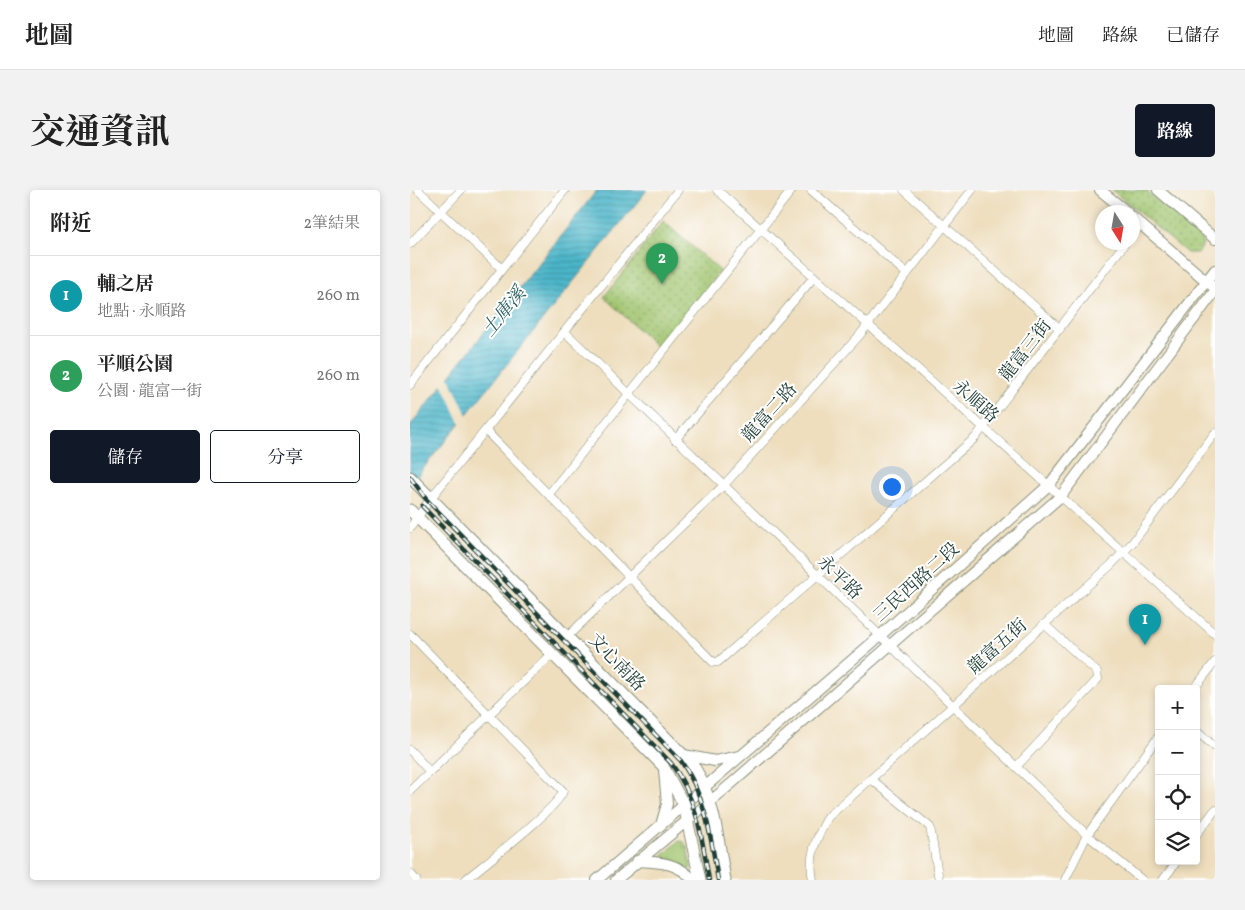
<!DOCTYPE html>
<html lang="zh-TW">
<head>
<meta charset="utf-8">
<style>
	body { margin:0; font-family:Vollkorn,"Noto Serif TC",serif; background:#f2f2f2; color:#222 }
	.controls { position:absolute; right:15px; bottom:15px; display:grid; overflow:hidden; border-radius:5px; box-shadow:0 2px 8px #0003 }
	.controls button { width:45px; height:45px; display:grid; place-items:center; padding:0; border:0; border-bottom:1px solid #e0e0e0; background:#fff; color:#222; font:25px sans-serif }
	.compass { position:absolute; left:685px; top:15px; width:45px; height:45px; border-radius:50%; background:#fff; box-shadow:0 2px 8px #0003; rotate:169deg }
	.you { position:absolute; left:481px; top:296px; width:18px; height:18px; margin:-12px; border:4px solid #fff; border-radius:50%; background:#1a73e8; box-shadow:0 0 0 8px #1a73e833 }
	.badge { display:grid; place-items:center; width:32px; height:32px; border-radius:50%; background:#111827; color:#fff; font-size:16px; font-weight:700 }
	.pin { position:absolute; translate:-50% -41px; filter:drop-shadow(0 1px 2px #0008) }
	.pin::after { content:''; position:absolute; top:26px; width:18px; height:15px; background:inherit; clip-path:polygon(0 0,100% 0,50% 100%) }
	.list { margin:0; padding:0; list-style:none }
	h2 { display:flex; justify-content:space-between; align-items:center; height:65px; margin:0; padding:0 20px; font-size:21px }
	h2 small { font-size:16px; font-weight:400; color:#767676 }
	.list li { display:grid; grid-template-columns:32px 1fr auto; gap:15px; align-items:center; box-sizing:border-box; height:80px; padding:0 20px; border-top:1px solid #e0e0e0 }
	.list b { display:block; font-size:19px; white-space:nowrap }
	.list p { margin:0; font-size:16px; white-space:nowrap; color:#767676 }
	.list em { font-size:16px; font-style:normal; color:#767676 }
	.actions { display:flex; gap:10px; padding:15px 20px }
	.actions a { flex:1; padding:11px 0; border:1px solid #111827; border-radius:5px; text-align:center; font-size:18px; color:#111827 }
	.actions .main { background:#111827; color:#fff }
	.icon { flex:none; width:28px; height:28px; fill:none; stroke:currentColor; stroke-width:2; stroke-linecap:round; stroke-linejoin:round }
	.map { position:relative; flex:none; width:805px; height:690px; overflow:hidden; border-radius:5px }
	header { display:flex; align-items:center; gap:30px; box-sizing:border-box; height:70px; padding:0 25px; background:#fff; border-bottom:1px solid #e0e0e0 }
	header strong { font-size:24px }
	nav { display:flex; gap:28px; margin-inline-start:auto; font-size:18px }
	.intro { display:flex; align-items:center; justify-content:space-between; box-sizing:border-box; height:120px; padding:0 30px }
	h1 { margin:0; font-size:35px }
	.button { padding:12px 22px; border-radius:5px; background:#111827; color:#fff; font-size:18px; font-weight:700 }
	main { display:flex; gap:30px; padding:0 30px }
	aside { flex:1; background:#fff; border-radius:5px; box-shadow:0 2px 8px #0003 }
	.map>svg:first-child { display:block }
	.grass { fill:url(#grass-tufts); stroke:#608051 }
	.park { fill:url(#park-dots); stroke:#608051 }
	.water { fill:url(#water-rules); stroke:#35797e }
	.pier { fill:#eedebe }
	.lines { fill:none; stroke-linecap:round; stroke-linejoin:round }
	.minor-casing { stroke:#868e79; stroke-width:9 }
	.tertiary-casing { stroke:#868e79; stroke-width:12 }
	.secondary-casing { stroke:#868e79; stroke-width:13 }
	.minor { stroke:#fff; stroke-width:8 }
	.tertiary { stroke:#fff; stroke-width:10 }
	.secondary { stroke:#fff; stroke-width:11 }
	.rail-casing { stroke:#1f3d34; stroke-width:4.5 }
	.rail { stroke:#fff; stroke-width:2.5; stroke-dasharray:8; stroke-linecap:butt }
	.labels { text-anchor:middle; stroke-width:4; stroke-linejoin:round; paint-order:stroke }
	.street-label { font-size:18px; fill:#1f3d34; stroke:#fff }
	.water-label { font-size:19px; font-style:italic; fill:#2c6161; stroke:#fff }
</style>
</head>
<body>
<header>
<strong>地圖</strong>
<nav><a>地圖</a><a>路線</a><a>已儲存</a></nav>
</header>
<div class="intro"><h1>交通資訊</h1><a class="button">路線</a></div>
<main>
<aside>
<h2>附近<small>2筆結果</small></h2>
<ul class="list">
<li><span class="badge" style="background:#0f9aa8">1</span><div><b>輔之居</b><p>地點 · 永順路</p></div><em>260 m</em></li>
<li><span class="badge" style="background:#2e9e5b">2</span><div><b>平順公園</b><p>公園 · 龍富一街</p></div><em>260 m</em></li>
</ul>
<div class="actions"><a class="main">儲存</a><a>分享</a></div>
</aside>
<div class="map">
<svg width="805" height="690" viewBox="0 0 805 690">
	<defs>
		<pattern id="grass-tufts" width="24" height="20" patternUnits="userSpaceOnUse" patternTransform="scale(1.25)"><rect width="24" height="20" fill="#a0c46e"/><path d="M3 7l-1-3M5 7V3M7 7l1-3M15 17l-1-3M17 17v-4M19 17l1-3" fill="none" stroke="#82a05b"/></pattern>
		<pattern id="park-dots" width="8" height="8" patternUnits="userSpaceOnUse" patternTransform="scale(1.25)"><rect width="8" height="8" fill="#a0c46e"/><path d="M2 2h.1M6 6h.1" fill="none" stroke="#82a05b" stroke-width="1.8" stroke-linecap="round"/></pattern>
		<pattern id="water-rules" width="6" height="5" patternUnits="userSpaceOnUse" patternTransform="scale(1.25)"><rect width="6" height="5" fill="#4bb5c9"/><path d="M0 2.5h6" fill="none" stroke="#3e94a4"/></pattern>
	</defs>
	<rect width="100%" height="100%" fill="#fff"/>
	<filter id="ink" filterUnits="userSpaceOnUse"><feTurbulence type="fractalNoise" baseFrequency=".02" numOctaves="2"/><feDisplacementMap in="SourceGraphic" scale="10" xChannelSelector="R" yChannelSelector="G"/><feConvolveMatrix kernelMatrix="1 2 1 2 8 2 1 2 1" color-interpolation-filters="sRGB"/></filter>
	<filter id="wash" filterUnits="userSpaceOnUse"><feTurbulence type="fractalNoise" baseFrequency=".0096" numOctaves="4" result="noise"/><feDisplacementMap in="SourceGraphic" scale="20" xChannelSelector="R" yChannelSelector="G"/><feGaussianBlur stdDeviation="1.12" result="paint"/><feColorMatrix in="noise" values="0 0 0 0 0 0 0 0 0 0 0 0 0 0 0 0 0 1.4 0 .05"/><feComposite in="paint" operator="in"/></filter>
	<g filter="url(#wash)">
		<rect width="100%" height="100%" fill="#eedebe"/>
		<polygon class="grass" points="269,651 274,652 277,657 281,677 279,680 267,672 250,668"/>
		<g class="park">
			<path d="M702,0H735L790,46C794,52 793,58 787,63H777Z"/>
			<polygon points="253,31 310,81 249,159 194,107"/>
		</g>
		<polygon class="water" points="187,0 237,0 0,295 0,236"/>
		<polygon class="pier" points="38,185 58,227 51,235 32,193"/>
	</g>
	<g filter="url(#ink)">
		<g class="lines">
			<defs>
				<g id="minor">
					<polyline points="8,0 92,79"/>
					<polyline points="307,0 805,444"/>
					<polyline points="401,0 497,84"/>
					<polyline points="494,0 650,139"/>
					<polyline points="722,44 731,34"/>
					<polyline points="0,54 51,0"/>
					<polyline points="155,142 677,645 732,690"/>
					<polyline points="0,195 155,0"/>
					<polyline points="76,241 303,472 308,472 565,248 716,52"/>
					<polyline points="265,250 404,87"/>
					<polyline points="139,304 382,0"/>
					<polyline points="0,338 21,308 268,0"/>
					<path d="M0,444L153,601C149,618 73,675 55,690"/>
					<polyline points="158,446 314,295 449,146 562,0"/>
					<polyline points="784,499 805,472"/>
					<polyline points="786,541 805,557"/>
					<polyline points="0,560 20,582"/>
					<polyline points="607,576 688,489 687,482 634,434"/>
					<polyline points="461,589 520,637 529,690"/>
					<polyline points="0,601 142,464"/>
					<polyline points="786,645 805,620"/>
					<polyline points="0,683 6,690"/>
					<path d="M403,690C398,666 406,648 418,627L701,375L723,352L805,243"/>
					<polyline points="655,690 677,645 749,546"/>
					<polyline points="753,690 767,671"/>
				</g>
				<g id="tertiary">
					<polyline points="690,0 717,22"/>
					<polyline points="748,0 805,49"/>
					<polyline points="722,27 801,95"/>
					<polyline points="274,565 305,571 330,566"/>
					<polyline points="251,635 257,614 254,580"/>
					<path d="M227,671C249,672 268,672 283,690"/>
					<polyline points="187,690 463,452 639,295 805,80"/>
					<polyline points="206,690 321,594 651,306 805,101"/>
				</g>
				<g id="secondary">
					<path d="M0,287L283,575C305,610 308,650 315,690"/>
					<polyline points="0,320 253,576 274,615 290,690"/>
				</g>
			</defs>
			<use href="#minor" class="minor-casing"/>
			<use href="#tertiary" class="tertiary-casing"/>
			<use href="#secondary" class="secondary-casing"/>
			<use href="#minor" class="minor"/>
			<use href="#tertiary" class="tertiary"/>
			<use href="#secondary" class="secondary"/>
			<defs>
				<g id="rail">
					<path d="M0,287L16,309L271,571C296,607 301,648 308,690"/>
					<path d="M12,316L261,573C287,608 292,648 299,690"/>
				</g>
			</defs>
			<use href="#rail" class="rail-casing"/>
			<use href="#rail" class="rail"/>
		</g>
	</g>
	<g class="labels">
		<g class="street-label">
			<text transform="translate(615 160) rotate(-52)" y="6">龍富三街</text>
			<text transform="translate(566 211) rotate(41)" y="6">永順路</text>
			<text transform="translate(359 222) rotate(-48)" y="6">龍富二路</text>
			<text transform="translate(430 387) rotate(44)" y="6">永平路</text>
			<text transform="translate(506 392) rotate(-42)" y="6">三民西路二段</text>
			<text transform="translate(587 456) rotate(-42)" y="6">龍富五街</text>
			<text transform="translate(207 472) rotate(46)" y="6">文心南路</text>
		</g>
		<g class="water-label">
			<text transform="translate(93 121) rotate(-51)" y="7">土庫溪</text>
		</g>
	</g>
</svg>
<div class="controls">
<button>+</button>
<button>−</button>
<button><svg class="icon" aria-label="locate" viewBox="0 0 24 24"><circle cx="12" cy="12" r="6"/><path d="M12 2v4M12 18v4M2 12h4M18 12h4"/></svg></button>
<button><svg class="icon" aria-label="layers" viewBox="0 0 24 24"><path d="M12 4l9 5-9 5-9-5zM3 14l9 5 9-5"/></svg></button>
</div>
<svg class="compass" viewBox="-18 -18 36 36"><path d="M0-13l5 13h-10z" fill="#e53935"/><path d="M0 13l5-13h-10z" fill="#767676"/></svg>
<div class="you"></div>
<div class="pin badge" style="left:735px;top:455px;background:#0f9aa8">1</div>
<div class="pin badge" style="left:252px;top:94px;background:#2e9e5b">2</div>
</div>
</main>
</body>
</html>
